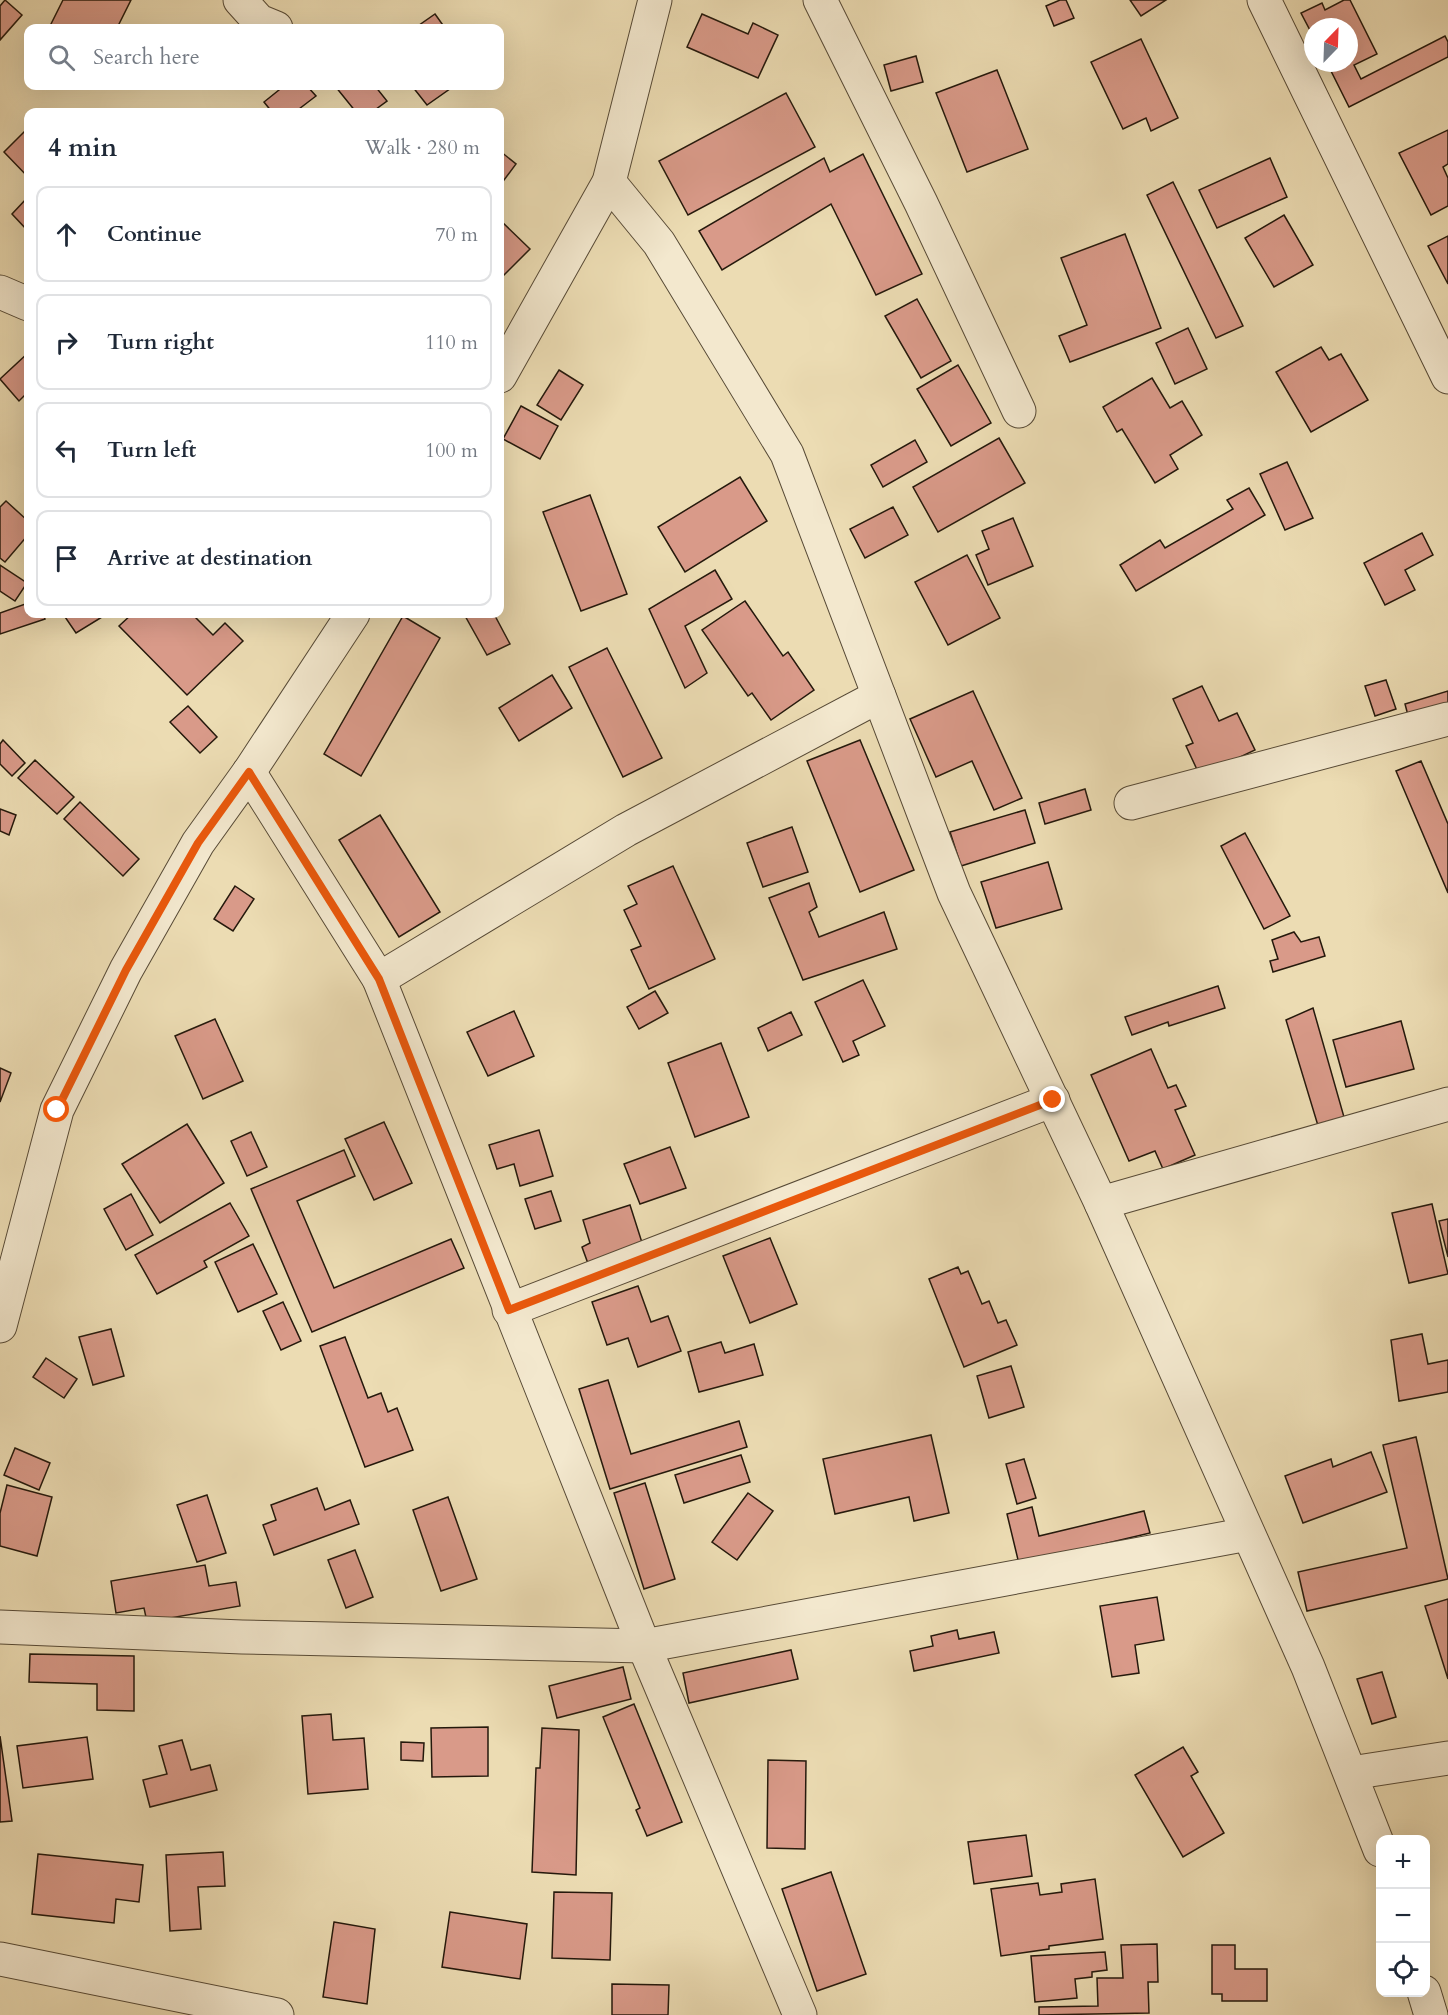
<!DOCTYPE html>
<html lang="en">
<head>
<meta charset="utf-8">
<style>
	body { margin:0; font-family:Cardo,serif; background:#f2f2f3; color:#1f2937 }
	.controls { position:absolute; right:18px; bottom:18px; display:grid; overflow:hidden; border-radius:12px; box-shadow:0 6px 24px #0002 }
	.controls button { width:54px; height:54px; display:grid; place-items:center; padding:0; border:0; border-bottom:2px solid #e0e1e3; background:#fff; color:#1f2937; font:30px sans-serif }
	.compass { position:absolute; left:1304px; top:18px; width:54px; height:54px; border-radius:50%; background:#fff; box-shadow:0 6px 24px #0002; rotate:23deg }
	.stop { position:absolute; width:18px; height:18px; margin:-14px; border:4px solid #ea580c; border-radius:50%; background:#fff }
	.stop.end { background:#ea580c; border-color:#fff; box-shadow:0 2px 6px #0008 }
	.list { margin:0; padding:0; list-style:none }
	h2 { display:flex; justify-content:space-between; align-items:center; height:78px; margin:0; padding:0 24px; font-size:26px }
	h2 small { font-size:20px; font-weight:400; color:#747a83 }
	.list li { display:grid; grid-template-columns:39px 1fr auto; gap:18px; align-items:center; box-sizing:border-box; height:96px; margin:0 12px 12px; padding:0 12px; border:2px solid #e0e1e3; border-radius:12px }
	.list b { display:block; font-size:22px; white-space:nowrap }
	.list em { font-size:20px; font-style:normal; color:#747a83 }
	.icon { flex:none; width:33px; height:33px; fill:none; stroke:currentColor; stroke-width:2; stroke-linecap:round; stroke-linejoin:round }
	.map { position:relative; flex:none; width:1448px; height:2015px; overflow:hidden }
	.search { position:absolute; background:#fff; box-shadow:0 6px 24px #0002; left:24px; top:24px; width:480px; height:66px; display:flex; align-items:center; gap:15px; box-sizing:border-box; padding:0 21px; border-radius:12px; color:#747a83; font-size:22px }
	.panel { position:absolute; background:#fff; box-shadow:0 6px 24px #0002; left:24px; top:108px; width:480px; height:510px; border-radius:12px }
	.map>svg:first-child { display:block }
	.building { fill:#d99a89; stroke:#25190c; stroke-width:1.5 }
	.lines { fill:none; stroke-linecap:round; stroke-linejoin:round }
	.street-casing { stroke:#574a36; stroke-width:35 }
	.street { stroke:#f3e8ce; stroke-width:33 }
	.route { stroke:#ea580c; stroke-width:8 }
</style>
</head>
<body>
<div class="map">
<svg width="1448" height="2015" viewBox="0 0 1448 2015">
	<rect width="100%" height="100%" fill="#ecdcb3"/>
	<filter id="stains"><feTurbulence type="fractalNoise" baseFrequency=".00333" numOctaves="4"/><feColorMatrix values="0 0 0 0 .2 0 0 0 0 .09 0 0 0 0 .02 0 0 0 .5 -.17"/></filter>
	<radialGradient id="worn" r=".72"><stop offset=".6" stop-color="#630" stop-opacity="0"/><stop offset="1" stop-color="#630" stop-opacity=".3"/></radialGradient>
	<g class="building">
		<polygon points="5,0 22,15 0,40 0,6"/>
		<polygon points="63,0 131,0 117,28 49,28"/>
		<polygon points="1060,0 1066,0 1074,18 1054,26 1046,6"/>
		<polygon points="1130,0 1166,0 1141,16"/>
		<polygon points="1344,0 1350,0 1377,54 1354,65 1361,79 1445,36 1448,42 1448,57 1349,107 1327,63 1349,63 1349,27 1313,27 1313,36 1301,13 1322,3 1325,10"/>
		<polygon points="435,14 445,28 415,28"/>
		<polygon points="702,14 748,34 753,23 778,35 758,78 687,47"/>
		<polygon points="1141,39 1178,118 1151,131 1146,118 1123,129 1091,62"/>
		<polygon points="916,56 923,82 891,91 884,65"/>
		<polygon points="997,70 1028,149 967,172 936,93"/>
		<polygon points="284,86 307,86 316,96 295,112 272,112 264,102"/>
		<polygon points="335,86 375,86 387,101 372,112 356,112"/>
		<polygon points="412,86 454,86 427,105"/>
		<polygon points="786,93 815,147 688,215 659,161"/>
		<polygon points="28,128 28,177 4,152"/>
		<polygon points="1448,130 1448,164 1443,167 1448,178 1448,206 1431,215 1399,153"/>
		<polygon points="500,151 516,164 501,184 500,184"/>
		<polygon points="863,154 922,274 876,295 831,204 722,270 699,231 824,158 830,172"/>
		<polygon points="1270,158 1287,197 1217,228 1199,190"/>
		<polygon points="1173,182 1243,326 1216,338 1147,195"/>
		<polygon points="28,197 28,231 12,214"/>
		<polygon points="1284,215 1313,265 1274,287 1245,238"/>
		<polygon points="500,220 530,249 500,279"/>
		<polygon points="1125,234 1161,328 1070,362 1059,336 1087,325 1061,258"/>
		<polygon points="1448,236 1448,284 1428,246"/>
		<polygon points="917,299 951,361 921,378 885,316"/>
		<polygon points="1188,328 1207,369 1175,384 1156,343"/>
		<polygon points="1321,347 1329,360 1341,354 1368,400 1311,432 1276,372"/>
		<polygon points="28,353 28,392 19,401 0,379"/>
		<polygon points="958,365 991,423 951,446 917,389"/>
		<polygon points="559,370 583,385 561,420 537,405"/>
		<polygon points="1152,378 1170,408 1182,401 1202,435 1170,455 1178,469 1155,483 1122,429 1117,432 1103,407"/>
		<polygon points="521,406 558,426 540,459 503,439"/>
		<polygon points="999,438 1025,483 938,532 913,487"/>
		<polygon points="915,440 927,462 883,487 871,465"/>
		<polygon points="1287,462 1313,518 1285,530 1260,474"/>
		<polygon points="740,477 767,521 685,572 658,527"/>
		<polygon points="1249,488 1265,515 1136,591 1120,565 1160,540 1165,548 1233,509 1227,500"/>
		<polygon points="590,495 627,594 581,611 543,512"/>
		<polygon points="6,501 28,521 28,535 5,562 0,558 0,507"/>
		<polygon points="893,507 908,535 865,558 850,529"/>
		<polygon points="1013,518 1033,566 988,585 976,555 989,549 982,531"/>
		<polygon points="1422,533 1433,555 1405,570 1415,590 1385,605 1364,563"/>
		<polygon points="967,555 1000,618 948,645 915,582"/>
		<polygon points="0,565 27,583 15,601 0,591"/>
		<polygon points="715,570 732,599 685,626 707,673 685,688 649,609"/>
		<polygon points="745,601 783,656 788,652 814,690 771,720 752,693 748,696 702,630"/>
		<polygon points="28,603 28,614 43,614 45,619 0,634 0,613"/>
		<polygon points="63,614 107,614 76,633"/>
		<polygon points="132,614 192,614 213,635 225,623 243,641 187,695 119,626"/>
		<polygon points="464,614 494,614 510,644 487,655"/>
		<polygon points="403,616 440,638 361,776 324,754"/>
		<polygon points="607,648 662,758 623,777 569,667"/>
		<polygon points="552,675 572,708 519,741 499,708"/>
		<polygon points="1386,680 1396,709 1375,716 1365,686"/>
		<polygon points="1202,686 1219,721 1237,713 1255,750 1200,776 1186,746 1193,743 1173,699"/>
		<polygon points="973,691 1022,798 994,810 972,761 936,777 910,719"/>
		<polygon points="1448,691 1448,712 1410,723 1405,704"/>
		<polygon points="188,706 217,737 200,753 170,722"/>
		<polygon points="3,740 25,763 12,776 0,764 0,744"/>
		<polygon points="860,740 914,870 860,892 807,761"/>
		<polygon points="35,760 74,797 57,814 18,778"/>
		<polygon points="1421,761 1448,824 1448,893 1396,771"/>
		<polygon points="1085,789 1091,810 1045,824 1039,803"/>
		<polygon points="80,802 139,859 123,876 64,819"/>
		<polygon points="0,809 16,815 9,835 0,831"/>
		<polygon points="1025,810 1035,843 961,866 950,832"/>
		<polygon points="380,815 440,912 399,937 339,840"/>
		<polygon points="792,827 808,872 763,887 747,843"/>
		<polygon points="1245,833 1290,916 1264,929 1221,846"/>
		<polygon points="1048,862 1062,909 996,928 981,882"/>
		<polygon points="673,866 715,959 649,989 631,950 641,946 624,910 637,904 628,886"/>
		<polygon points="809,883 817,907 809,912 819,937 884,912 897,949 803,980 769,898"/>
		<polygon points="235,886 254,899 233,931 214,919"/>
		<polygon points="1294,932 1301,942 1319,937 1325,956 1273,972 1270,961 1278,959 1272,940"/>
		<polygon points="863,980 885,1026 853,1041 859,1055 843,1062 815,1002"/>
		<polygon points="1218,986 1225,1008 1169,1026 1168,1022 1132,1035 1125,1017"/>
		<polygon points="655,991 668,1013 639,1029 627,1007"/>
		<polygon points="1313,1008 1344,1117 1319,1129 1286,1020"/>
		<polygon points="514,1011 534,1056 488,1076 467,1032"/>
		<polygon points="791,1012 802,1035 768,1051 758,1028"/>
		<polygon points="215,1019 243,1081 203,1099 175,1036"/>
		<polygon points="1401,1021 1414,1069 1346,1087 1333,1040"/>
		<polygon points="721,1043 749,1117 695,1137 668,1063"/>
		<polygon points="1151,1049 1168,1088 1176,1085 1186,1106 1175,1110 1195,1155 1163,1169 1155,1151 1129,1161 1091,1075"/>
		<polygon points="0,1068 11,1073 0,1102"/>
		<polygon points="384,1122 412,1183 374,1200 345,1139"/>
		<polygon points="187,1124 224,1183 160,1223 122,1164"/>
		<polygon points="539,1130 553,1176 520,1186 514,1164 497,1169 489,1145"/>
		<polygon points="251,1132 267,1167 247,1176 231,1141"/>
		<polygon points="670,1147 686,1188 640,1204 624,1164"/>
		<polygon points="344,1150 355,1176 297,1201 334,1288 451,1239 464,1268 312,1332 251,1189"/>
		<polygon points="551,1191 561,1221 535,1229 525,1199"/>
		<polygon points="131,1194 153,1235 126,1250 104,1209"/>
		<polygon points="230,1203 249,1236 204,1261 207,1267 157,1294 135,1255"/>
		<polygon points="1432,1204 1448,1274 1409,1283 1392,1213"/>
		<polygon points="630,1205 645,1252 590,1269 582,1247 590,1243 583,1220"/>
		<polygon points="1448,1219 1448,1257 1439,1221"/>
		<polygon points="770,1238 797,1304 750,1323 723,1256"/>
		<polygon points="253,1244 277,1294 238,1312 215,1262"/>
		<polygon points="958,1267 961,1274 968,1271 982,1304 989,1301 998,1323 1006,1320 1017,1345 964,1367 929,1279"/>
		<polygon points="638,1286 651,1322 668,1316 681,1351 638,1367 628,1338 607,1345 592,1302"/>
		<polygon points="283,1302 301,1341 281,1350 263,1311"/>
		<polygon points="111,1329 124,1376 93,1385 79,1337"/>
		<polygon points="1422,1334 1428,1364 1448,1360 1448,1392 1399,1401 1391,1340"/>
		<polygon points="345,1337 368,1398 381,1393 388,1412 397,1408 413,1450 365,1467 320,1346"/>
		<polygon points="721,1342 725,1353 754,1344 763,1375 699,1392 688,1352"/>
		<polygon points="46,1358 77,1379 64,1398 33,1377"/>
		<polygon points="1011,1366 1024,1407 989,1418 977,1376"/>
		<polygon points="608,1380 631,1454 739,1421 747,1447 610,1489 579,1389"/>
		<polygon points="931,1435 949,1513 914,1521 909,1497 835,1514 823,1459"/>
		<polygon points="1416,1437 1448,1579 1307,1611 1298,1572 1407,1548 1383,1445"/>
		<polygon points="15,1448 50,1463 39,1490 4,1475"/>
		<polygon points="1371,1452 1387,1492 1303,1523 1285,1476 1331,1459 1333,1467"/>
		<polygon points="741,1455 750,1482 684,1503 675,1475"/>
		<polygon points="1024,1459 1036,1498 1017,1504 1006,1464"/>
		<polygon points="645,1483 675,1579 644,1589 614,1493"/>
		<polygon points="7,1485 52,1497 37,1556 0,1546 0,1513"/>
		<polygon points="317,1488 325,1510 350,1500 359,1524 274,1555 263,1525 276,1520 271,1505"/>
		<polygon points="748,1493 773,1511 737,1560 712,1542"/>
		<polygon points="207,1495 226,1553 197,1562 177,1505"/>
		<polygon points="448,1497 477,1579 441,1591 413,1510"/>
		<polygon points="1032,1507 1039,1536 1144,1511 1150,1533 1019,1564 1007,1514"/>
		<polygon points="355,1550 373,1597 346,1608 328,1560"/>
		<polygon points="205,1565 209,1586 236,1582 240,1606 147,1622 144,1608 116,1613 111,1581"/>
		<polygon points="1157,1597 1164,1640 1135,1645 1139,1673 1112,1677 1100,1606"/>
		<polygon points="1448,1599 1448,1679 1425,1606"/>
		<polygon points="957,1630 959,1639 994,1632 999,1653 914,1671 910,1651 933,1646 931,1636"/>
		<polygon points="791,1650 798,1679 689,1703 683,1673"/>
		<polygon points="30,1654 134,1656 134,1711 97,1710 97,1684 29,1682"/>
		<polygon points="623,1667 631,1699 557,1718 549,1686"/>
		<polygon points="1382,1672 1396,1717 1372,1724 1357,1679"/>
		<polygon points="634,1704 682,1822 647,1836 636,1810 640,1808 603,1717"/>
		<polygon points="331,1714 333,1740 364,1738 368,1789 308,1794 302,1716"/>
		<polygon points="488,1727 488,1776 432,1777 431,1728"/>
		<polygon points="542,1728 579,1730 576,1875 532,1872 536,1768 540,1768"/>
		<polygon points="0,1736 12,1821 0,1822"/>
		<polygon points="87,1737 93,1779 23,1788 17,1746"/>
		<polygon points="182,1740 191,1770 210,1765 217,1790 150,1807 143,1780 167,1774 159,1746"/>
		<polygon points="401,1742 424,1743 423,1761 401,1760"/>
		<polygon points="1183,1747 1198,1772 1191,1776 1224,1833 1183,1857 1135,1775"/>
		<polygon points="768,1760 806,1761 805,1849 767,1848"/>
		<polygon points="1026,1835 1032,1876 974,1884 968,1842"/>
		<polygon points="223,1852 225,1886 198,1887 201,1929 170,1931 166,1855"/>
		<polygon points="38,1854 143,1865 139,1902 116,1899 114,1923 32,1914"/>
		<polygon points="831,1872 866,1974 817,1991 782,1889"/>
		<polygon points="1095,1879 1103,1939 1049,1946 1049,1949 1001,1956 991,1889 1038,1883 1040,1895 1062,1892 1061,1884"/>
		<polygon points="554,1892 612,1893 610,1960 552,1958"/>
		<polygon points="450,1912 527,1924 520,1979 442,1967"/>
		<polygon points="334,1922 375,1929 367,2004 323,1997"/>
		<polygon points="1157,1944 1158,1982 1148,1982 1149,2013 1039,2015 1039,2007 1098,2006 1097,1978 1123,1978 1121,1945"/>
		<polygon points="1212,1945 1235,1945 1235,1969 1267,1969 1267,2001 1222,2001 1222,1994 1212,1994"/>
		<polygon points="1105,1952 1107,1970 1092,1972 1092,1977 1075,1979 1077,1998 1035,2002 1031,1956"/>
		<polygon points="612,1984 669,1985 668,2015 612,2015"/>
	</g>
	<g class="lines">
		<defs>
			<g id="street">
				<polyline points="240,0 259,21 276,28"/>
				<polyline points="820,0 921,203 1019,411"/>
				<polyline points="1264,0 1448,377"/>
				<polyline points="609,182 659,243 787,454 954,893 1101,1203 1308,1667 1380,1850"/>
				<polyline points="0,292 28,304"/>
				<polyline points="500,376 609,182 655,0"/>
				<polyline points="249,772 379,979 644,1646 800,2015"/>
				<polyline points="1131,803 1448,719"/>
				<polyline points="379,979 626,830 879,696"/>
				<polyline points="1101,1203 1448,1104"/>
				<polyline points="509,1310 1053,1100"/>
				<polyline points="0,1326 57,1110 126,970 198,843 249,772 353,614"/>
				<polyline points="0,1627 242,1637 644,1646 1248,1534"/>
				<polyline points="1351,1773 1448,1758"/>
				<polyline points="0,1959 277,2015"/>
				<polyline points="1424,1992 1431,2015"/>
			</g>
		</defs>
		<use href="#street" class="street-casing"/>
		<use href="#street" class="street"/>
	</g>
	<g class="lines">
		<polyline class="route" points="57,1110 126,970 198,843 249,772 379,979 509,1310 1053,1100"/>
	</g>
	<rect width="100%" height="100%" filter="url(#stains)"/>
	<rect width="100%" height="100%" fill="url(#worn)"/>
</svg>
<div class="controls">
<button>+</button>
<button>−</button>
<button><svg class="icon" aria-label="locate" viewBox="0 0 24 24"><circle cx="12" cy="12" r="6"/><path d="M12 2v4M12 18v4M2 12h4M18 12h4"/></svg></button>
</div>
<svg class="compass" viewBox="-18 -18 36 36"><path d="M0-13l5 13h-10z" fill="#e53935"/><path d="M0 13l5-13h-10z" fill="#747a83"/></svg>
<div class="stop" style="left:57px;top:1110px"></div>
<div class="stop end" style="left:1053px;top:1100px"></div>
<div class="search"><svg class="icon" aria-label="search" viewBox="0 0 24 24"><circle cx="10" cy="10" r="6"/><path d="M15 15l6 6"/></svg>Search here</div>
<section class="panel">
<h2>4 min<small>Walk · 280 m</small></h2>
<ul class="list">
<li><svg class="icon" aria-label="ahead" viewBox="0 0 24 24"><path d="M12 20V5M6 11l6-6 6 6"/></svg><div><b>Continue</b></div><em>70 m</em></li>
<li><svg class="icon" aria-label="right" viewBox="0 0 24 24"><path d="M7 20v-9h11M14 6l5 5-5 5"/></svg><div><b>Turn right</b></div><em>110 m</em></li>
<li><svg class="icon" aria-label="left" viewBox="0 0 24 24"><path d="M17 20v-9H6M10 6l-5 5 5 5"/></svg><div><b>Turn left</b></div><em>100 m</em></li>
<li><svg class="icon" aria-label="arrive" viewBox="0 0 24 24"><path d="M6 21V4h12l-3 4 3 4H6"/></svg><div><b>Arrive at destination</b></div></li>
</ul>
</section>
</div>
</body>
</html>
